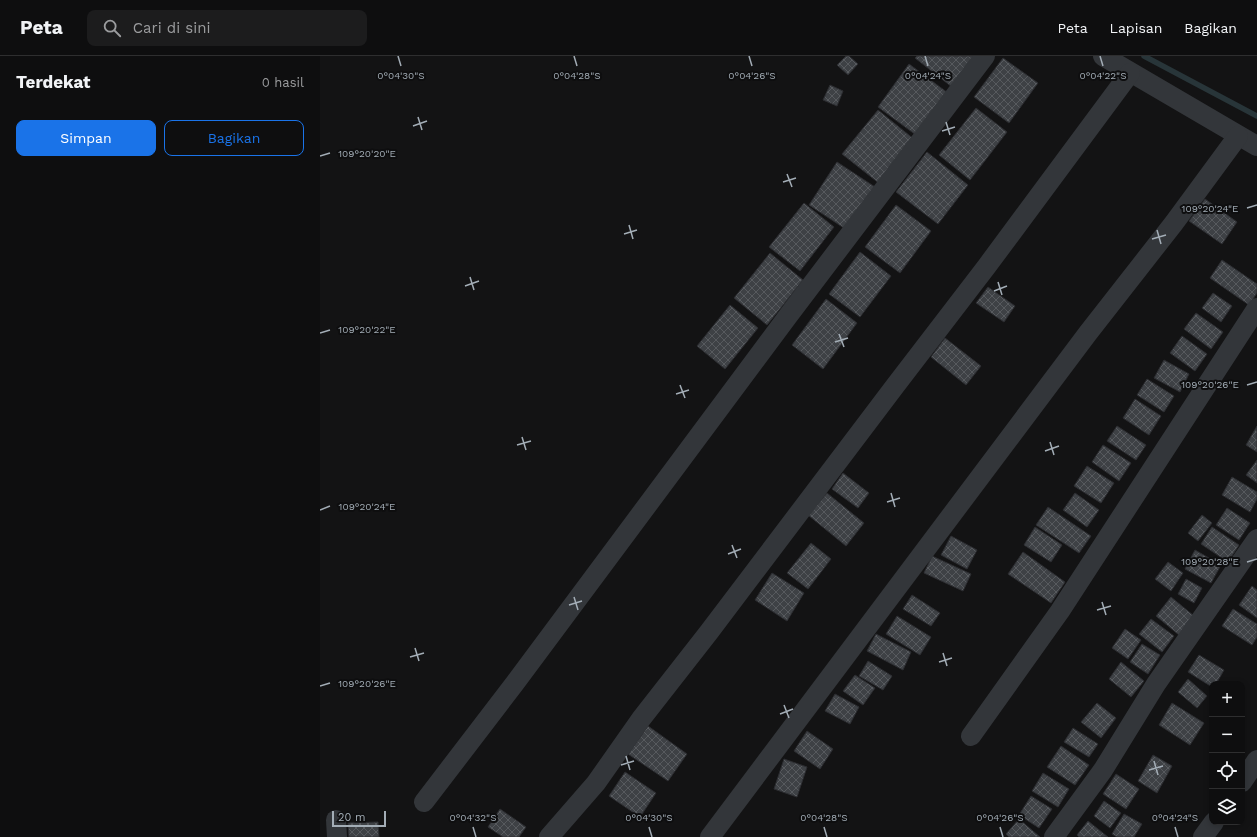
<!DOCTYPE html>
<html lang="id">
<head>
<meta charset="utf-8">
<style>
	body { margin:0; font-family:"Work Sans",sans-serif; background:#1c1c1d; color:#f1f3f6 }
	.controls { position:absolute; right:12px; bottom:12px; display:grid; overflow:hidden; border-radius:8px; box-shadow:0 2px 6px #0003 }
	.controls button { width:36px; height:36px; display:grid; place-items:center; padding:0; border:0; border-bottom:1px solid #2e2e2f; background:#0e0e0f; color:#f1f3f6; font:20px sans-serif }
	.scale { position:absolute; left:12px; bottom:10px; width:54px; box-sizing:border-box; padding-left:4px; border:2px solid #a3adb6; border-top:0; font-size:11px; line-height:14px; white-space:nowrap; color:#a3adb6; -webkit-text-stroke:3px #0e0e0f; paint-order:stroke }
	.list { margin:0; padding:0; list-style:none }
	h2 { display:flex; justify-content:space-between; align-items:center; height:52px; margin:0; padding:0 16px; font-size:17px }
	h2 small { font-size:13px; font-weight:400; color:#9b9c9e }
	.actions { display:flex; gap:8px; padding:12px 16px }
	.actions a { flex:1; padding:9px 0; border:1px solid #1a73e8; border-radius:8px; text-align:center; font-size:14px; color:#1a73e8 }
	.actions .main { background:#1a73e8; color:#fff }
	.icon { flex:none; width:22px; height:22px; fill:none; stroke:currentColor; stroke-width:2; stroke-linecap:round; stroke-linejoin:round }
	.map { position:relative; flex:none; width:937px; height:781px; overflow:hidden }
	header { display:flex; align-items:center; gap:24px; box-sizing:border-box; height:56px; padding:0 20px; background:#0e0e0f; border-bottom:1px solid #2e2e2f }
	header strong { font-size:19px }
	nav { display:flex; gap:22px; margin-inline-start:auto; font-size:14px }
	.search { width:280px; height:36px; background:#1c1c1d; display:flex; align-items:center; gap:10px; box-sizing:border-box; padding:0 14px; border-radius:8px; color:#9b9c9e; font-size:15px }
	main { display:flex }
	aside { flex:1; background:#0e0e0f }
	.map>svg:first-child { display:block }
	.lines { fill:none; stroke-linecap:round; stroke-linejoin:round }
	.stream { stroke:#283539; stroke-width:5.5 }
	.building { fill:url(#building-cross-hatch); stroke:#2c2d31 }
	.street { stroke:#33363a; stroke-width:20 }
	.ticks { fill:none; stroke:#a3adb6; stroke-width:1.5 }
	.ticks-label { font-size:10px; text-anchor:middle; fill:#a3adb6; stroke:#0e0e0f; stroke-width:4; stroke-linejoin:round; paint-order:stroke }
</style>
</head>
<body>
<header>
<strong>Peta</strong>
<div class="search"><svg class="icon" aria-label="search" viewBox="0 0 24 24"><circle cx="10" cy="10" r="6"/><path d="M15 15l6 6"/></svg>Cari di sini</div>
<nav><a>Peta</a><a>Lapisan</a><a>Bagikan</a></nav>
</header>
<main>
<aside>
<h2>Terdekat<small>0 hasil</small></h2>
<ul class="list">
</ul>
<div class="actions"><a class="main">Simpan</a><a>Bagikan</a></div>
</aside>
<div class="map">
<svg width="937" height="781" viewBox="0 0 937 781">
	<defs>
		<pattern id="building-cross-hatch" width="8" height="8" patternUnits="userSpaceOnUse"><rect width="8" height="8" fill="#3e4145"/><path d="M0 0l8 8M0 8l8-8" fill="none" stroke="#575a5e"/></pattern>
	</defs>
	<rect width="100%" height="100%" fill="#131314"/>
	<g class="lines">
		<polyline class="stream" points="824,0 937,60"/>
	</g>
	<g class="building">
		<polygon points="526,0 529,0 538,8 528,19 517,9"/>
		<polygon points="597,0 656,0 632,31 595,2"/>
		<polygon points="683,2 718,27 689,67 654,41"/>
		<polygon points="589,8 628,37 596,79 558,51"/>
		<polygon points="510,29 523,35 517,50 503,44"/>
		<polygon points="656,52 687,76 650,124 619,99"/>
		<polygon points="558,54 595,84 560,128 522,98"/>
		<polygon points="607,96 648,129 618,168 576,136"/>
		<polygon points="517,106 555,131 527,174 489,149"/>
		<polygon points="885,143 917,166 902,188 869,165"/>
		<polygon points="484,147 514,171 480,215 449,191"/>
		<polygon points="576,149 611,175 580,217 545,191"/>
		<polygon points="540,196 571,220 540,261 509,238"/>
		<polygon points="450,197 483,224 447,269 414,242"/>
		<polygon points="902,204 937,228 937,237 929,249 890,222"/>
		<polygon points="668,231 695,250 684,266 656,247"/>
		<polygon points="893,237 912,250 901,266 882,252"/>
		<polygon points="506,243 537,267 503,313 472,289"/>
		<polygon points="410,249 438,272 405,313 377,290"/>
		<polygon points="876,257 903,276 891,293 864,273"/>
		<polygon points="862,280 887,298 875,315 850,297"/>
		<polygon points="625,282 661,310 646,329 611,301"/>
		<polygon points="844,304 869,318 860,336 834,322"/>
		<polygon points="827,323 854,340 844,356 817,339"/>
		<polygon points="815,343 841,360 829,379 803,362"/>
		<polygon points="797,370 826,389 816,404 787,385"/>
		<polygon points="937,370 937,396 926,389"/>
		<polygon points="783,389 811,407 799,425 772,406"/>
		<polygon points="937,404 937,427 926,419"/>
		<polygon points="767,410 794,427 781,447 754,430"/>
		<polygon points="523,417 549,437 538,452 512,433"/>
		<polygon points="912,421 937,436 937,443 930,456 902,439"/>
		<polygon points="507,437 544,467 526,490 488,459"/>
		<polygon points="755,437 779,454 767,471 743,454"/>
		<polygon points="728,451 771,480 759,497 716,469"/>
		<polygon points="907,452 930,467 919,484 896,469"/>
		<polygon points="882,459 892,467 878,485 868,477"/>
		<polygon points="715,471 742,489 731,506 704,489"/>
		<polygon points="892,471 919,489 908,506 881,488"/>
		<polygon points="631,480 657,494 647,513 621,499"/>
		<polygon points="491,487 511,503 488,533 467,517"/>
		<polygon points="875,494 901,509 891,527 865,513"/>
		<polygon points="703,496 745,526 731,547 688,518"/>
		<polygon points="612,500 651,518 643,535 604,517"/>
		<polygon points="848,506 863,517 851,535 835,523"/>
		<polygon points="452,517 484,537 467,565 435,544"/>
		<polygon points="866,523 882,532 874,547 858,538"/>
		<polygon points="932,530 937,534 937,562 919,549"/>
		<polygon points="592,539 620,557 611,570 583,553"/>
		<polygon points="851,541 874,560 859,579 836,560"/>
		<polygon points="913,553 937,568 937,581 932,589 902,570"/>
		<polygon points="577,560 611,581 600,599 566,578"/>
		<polygon points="831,563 854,580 842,596 819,578"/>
		<polygon points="805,573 821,584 808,603 792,592"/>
		<polygon points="556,578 591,596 583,614 547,595"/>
		<polygon points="822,588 840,599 828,618 810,606"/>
		<polygon points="879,599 904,614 896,628 892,628 892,631 868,616"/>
		<polygon points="548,605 572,620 563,634 539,620"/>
		<polygon points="801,606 824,625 811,641 789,623"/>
		<polygon points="535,619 555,632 543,649 523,635"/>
		<polygon points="868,623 887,640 877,652 858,636"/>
		<polygon points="515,638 539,651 530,668 505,655"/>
		<polygon points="777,647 796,662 781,682 761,666"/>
		<polygon points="852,647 884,667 870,689 839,669"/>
		<polygon points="328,670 367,698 348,725 308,698"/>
		<polygon points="753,672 778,688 769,701 744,686"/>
		<polygon points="487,675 513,693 500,713 474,695"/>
		<polygon points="741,690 769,709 755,729 727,711"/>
		<polygon points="833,699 852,710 837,737 818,725"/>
		<polygon points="464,703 487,711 477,741 454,733"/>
		<polygon points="305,716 336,737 320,761 289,740"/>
		<polygon points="723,717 749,733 738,751 712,735"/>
		<polygon points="796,718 819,733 806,753 783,738"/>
		<polygon points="711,740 732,753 719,772 699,759"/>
		<polygon points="784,745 801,757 790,772 774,760"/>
		<polygon points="180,753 206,771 199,781 183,781 168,771"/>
		<polygon points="804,758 822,768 814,781 797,781 792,778"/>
		<polygon points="699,763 720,781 689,781 686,778"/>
		<polygon points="768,765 788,781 759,781 757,779"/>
		<polygon points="58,766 59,781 29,781 28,767"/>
	</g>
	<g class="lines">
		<g class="street">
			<polyline points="783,0 937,90"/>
			<polyline points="651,680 740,555 937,252"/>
			<polyline points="922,726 937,704"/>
			<polyline points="104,746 195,627 468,260 665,0"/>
			<polyline points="16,764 17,781"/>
			<polyline points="229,781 276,727 321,663 389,576 575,330 667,210 810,17"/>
			<polyline points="390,781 768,277 854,167 918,80"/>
			<polyline points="734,781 783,714 836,628 937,483"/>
			<polyline points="883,781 894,766"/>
		</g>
	</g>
	<path class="ticks" d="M78,0L81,10M254,0L257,10M429,0L432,10M605,0L608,10M780,0L783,10M98,61L102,74M626,66L630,79M93,70L107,65M622,75L635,71M0,100L10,97M467,118L472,131M463,126L476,122M927,152L937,149M309,169L313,183M837,174L841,188M304,178L317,174M832,183L846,179M150,221L154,234M678,226L682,239M145,230L159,225M674,235L687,230M0,277L10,274M519,278L524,291M515,286L528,282M360,329L365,342M927,329L937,326M356,338L369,334M202,381L206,394M730,386L734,399M197,389L211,385M725,395L739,390M571,437L575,451M567,446L580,442M0,454L10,450M412,489L417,502M408,498L421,493M927,506L937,503M254,541L258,554M782,546L786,559M249,549L262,545M777,554L791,550M95,592L99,605M623,597L627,610M90,601L104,597M619,606L632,602M0,630L10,627M464,649L469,662M460,658L473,653M306,700L310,714M834,705L838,719M301,709L314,705M829,714L843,710M153,771L156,781M329,771L332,781M504,771L507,781M680,771L683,781M855,771L858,781"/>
	<g class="ticks-label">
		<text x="81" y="23">0°04'30"S</text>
		<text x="257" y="23">0°04'28"S</text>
		<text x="432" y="23">0°04'26"S</text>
		<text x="608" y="23">0°04'24"S</text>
		<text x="783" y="23">0°04'22"S</text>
		<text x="47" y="101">109°20'20"E</text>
		<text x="890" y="156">109°20'24"E</text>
		<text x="47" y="277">109°20'22"E</text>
		<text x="890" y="332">109°20'26"E</text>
		<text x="47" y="454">109°20'24"E</text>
		<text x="890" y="509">109°20'28"E</text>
		<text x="47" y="631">109°20'26"E</text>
		<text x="153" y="765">0°04'32"S</text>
		<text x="329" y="765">0°04'30"S</text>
		<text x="504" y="765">0°04'28"S</text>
		<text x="680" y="765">0°04'26"S</text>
		<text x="855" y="765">0°04'24"S</text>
	</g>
</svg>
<div class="controls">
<button>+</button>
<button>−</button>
<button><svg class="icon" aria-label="locate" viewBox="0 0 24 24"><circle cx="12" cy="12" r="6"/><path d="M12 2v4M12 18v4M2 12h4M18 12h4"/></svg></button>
<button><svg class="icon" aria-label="layers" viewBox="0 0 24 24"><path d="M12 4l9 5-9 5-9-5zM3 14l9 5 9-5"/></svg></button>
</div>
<div class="scale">20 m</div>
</div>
</main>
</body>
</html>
